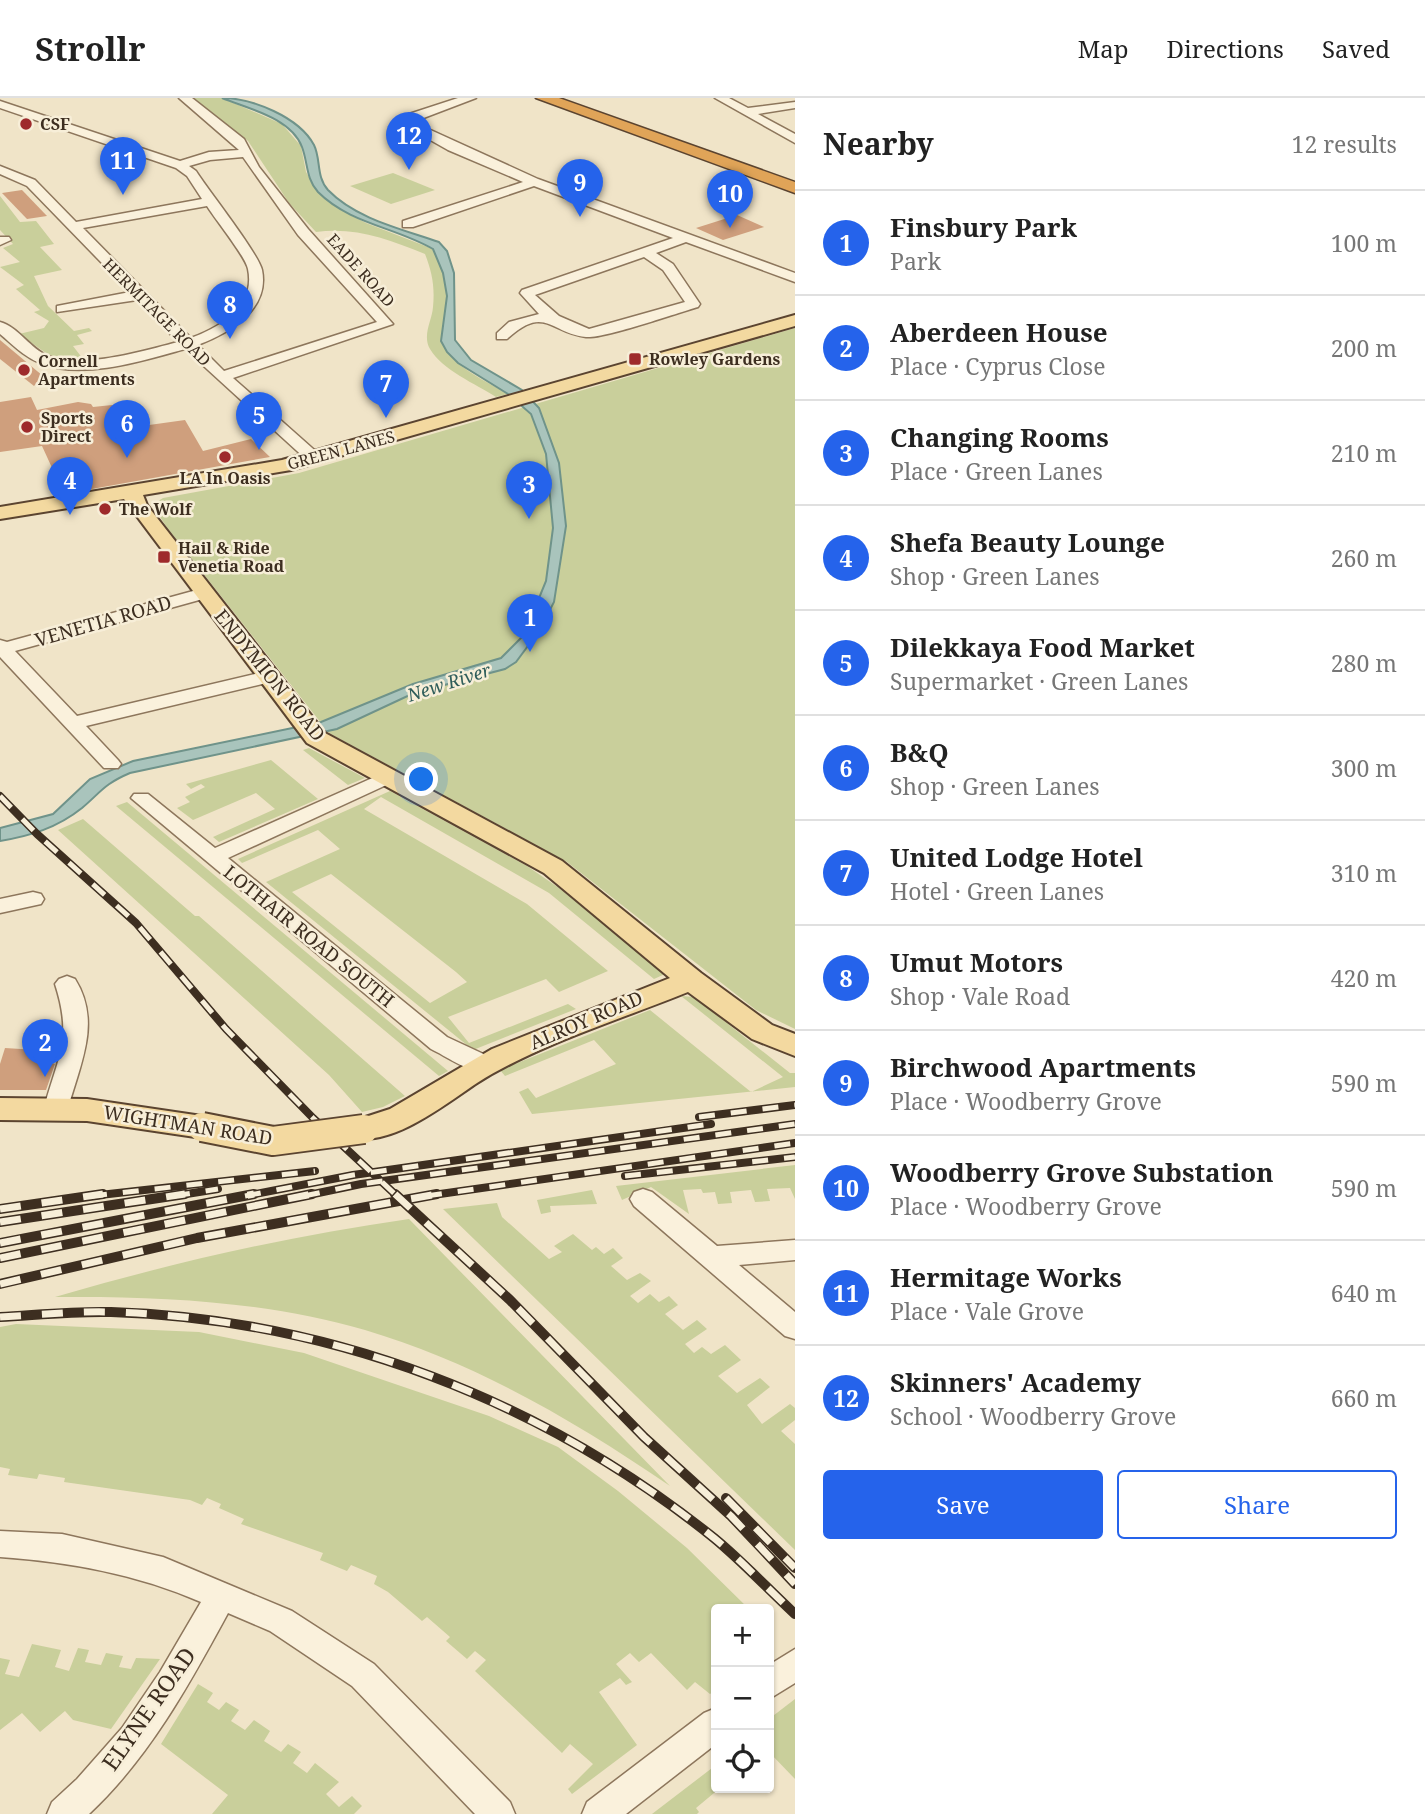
<!DOCTYPE html>
<html lang="en">
<head>
<meta charset="utf-8">
<style>
	body { margin:0; font-family:"Noto Serif",serif; background:#f6f6f6; color:#222 }
	.controls { position:absolute; right:21px; bottom:21px; display:grid; overflow:hidden; border-radius:7px; box-shadow:0 2px 5px #0004 }
	.controls button { width:63px; height:63px; display:grid; place-items:center; padding:0; border:0; border-bottom:2px solid #e0e0e0; background:#fff; color:#222; font:35px sans-serif }
	.you { position:absolute; left:422px; top:682px; width:24px; height:24px; margin:-18px; border:5px solid #fff; border-radius:50%; background:#1a73e8; box-shadow:0 0 0 10px #1a73e833 }
	.badge { display:grid; place-items:center; width:46px; height:46px; border-radius:50%; background:#2563eb; color:#fff; font-size:23px; font-weight:700 }
	.pin { position:absolute; translate:-50% -58px; filter:drop-shadow(0 2px 4px #0008) }
	.pin::after { content:''; position:absolute; top:37px; width:24px; height:21px; background:inherit; clip-path:polygon(0 0,100% 0,50% 100%) }
	.list { margin:0; padding:0; list-style:none }
	h2 { display:flex; justify-content:space-between; align-items:center; height:91px; margin:0; padding:0 28px; font-size:30px }
	h2 small { font-size:23px; font-weight:400; color:#767676 }
	.list li { display:grid; grid-template-columns:46px 1fr auto; gap:21px; align-items:center; box-sizing:border-box; height:105px; padding:0 28px; border-top:2px solid #e0e0e0 }
	.list b { display:block; font-size:26px; white-space:nowrap }
	.list p { margin:0; font-size:23px; white-space:nowrap; color:#767676 }
	.list em { font-size:23px; font-style:normal; color:#767676 }
	.actions { display:flex; gap:14px; padding:21px 28px }
	.actions a { flex:1; padding:16px 0; border:2px solid #2563eb; border-radius:7px; text-align:center; font-size:24px; color:#2563eb }
	.actions .main { background:#2563eb; color:#fff }
	.icon { flex:none; width:38px; height:38px; fill:none; stroke:currentColor; stroke-width:2; stroke-linecap:round; stroke-linejoin:round }
	.map { position:relative; flex:none; width:795px; height:1716px; overflow:hidden }
	header { display:flex; align-items:center; gap:42px; box-sizing:border-box; height:98px; padding:0 35px; background:#fff; border-bottom:2px solid #e0e0e0 }
	header strong { font-size:33px }
	nav { display:flex; gap:38px; margin-inline-start:auto; font-size:24px }
	main { display:flex }
	aside { flex:1; background:#fff }
	.map>svg:first-child { display:block }
	.green { fill:#c9cf9b; fill-rule:evenodd }
	.water { fill:#a9c4bc; stroke:#6f938a; stroke-width:2 }
	.building { fill:#cf9f7d }
	.lines { fill:none; stroke-linecap:round; stroke-linejoin:round }
	.minor-casing { stroke:#8d765c; stroke-width:3 }
	.major-casing { stroke:#5b4430; stroke-width:4 }
	.highway-casing { stroke:#5b4430; stroke-width:3 }
	.minor { fill:#faf1dc; fill-rule:evenodd }
	.major { fill:#f3d9a0; fill-rule:evenodd }
	.highway { fill:#e0a458; fill-rule:evenodd }
	.rail-far1-casing { stroke:#3d2e20; stroke-width:8 }
	.rail-casing { stroke:#3d2e20; stroke-width:10 }
	.rail-far1 { stroke:#f7eed8; stroke-width:5; stroke-dasharray:16; stroke-linecap:butt }
	.rail { stroke:#f7eed8; stroke-width:7; stroke-dasharray:21; stroke-linecap:butt }
	.major-bridge-casing { stroke:#5b4430; stroke-width:32; stroke-linecap:butt }
	.major-bridge { stroke:#f3d9a0; stroke-width:28 }
	.poi-dot { fill:#9e2a2b; stroke:#f7eed8; stroke-width:2.5 }
	.labels { text-anchor:middle; stroke-width:5; stroke-linejoin:round; paint-order:stroke }
	.far-poi-label { font-size:16px; font-weight:bold; fill:#3d2e20; stroke:#f7eed8; text-anchor:start }
	.far-street-label { font-size:16px; fill:#3d2e20; stroke:#f7eed8 }
	.far-water-label { font-size:18px; font-style:italic; fill:#2f5d5a; stroke:#f7eed8 }
	.street-label { font-size:19px; fill:#3d2e20; stroke:#f7eed8 }
	.near-street-label { font-size:23px; fill:#3d2e20; stroke:#f7eed8 }
</style>
</head>
<body>
<header>
<strong>Strollr</strong>
<nav><a>Map</a><a>Directions</a><a>Saved</a></nav>
</header>
<main>
<div class="map">
<svg width="795" height="1716" viewBox="0 0 795 1716">
	<rect width="100%" height="100%" fill="#f0e4c8"/>
	<g class="green">
		<path d="M193,0H222L282,26L301,48L306,74L318,94L343,113L366,125L433,151C439,166 447,181 447,198C448,217 434,239 449,256C463,273 489,285 508,296L496,299C476,286 442,272 430,251C422,237 432,223 433,209C435,189 432,174 425,156C387,141 356,129 316,134L289,105L248,43Z"/>
		<polygon points="393,75 435,92 391,106 350,88"/>
		<polygon points="0,98 20,124 36,123 54,146 40,149 62,172 34,178 48,208 74,233 89,230 92,233 77,237 84,246 73,248 83,261 53,260 19,236 44,230 49,223 34,214 40,212 16,191 24,187 0,169 20,164 3,150 13,146 0,132"/>
		<polygon points="795,230 795,931 756,912 567,764 329,635 168,431 152,407 163,400 299,375"/>
		<polygon points="309,650 365,680 348,687 303,652"/>
		<polygon points="271,662 318,701 219,744 213,739 275,711 256,695 193,722 177,710 190,704 185,699 205,689 201,686 191,691 186,686"/>
		<path d="M390,693L527,768L559,790L665,876L654,881L549,795L381,699L364,711L527,806L608,873L559,894L546,881L448,919L469,945L568,906L576,911L473,952L266,784L340,751L318,732L242,765L238,761ZM331,776L456,874L467,884L430,905L292,794Z"/>
		<polygon points="127,704 448,973 439,978 116,708"/>
		<polygon points="83,721 195,818 199,818 405,998 383,1009 362,1014 329,977 58,732"/>
		<polygon points="681,898 694,899 790,975 795,975 795,989 532,1016 519,994 528,990 536,1000 616,966 594,942 505,978 500,972 650,912 751,994 783,979"/>
		<polygon points="795,1067 795,1101 790,1090 767,1091 770,1103 755,1104 751,1092 730,1094 732,1105 718,1106 715,1094 703,1095 701,1091 683,1092 689,1116 651,1089 622,1102 616,1088"/>
		<polygon points="592,1092 597,1106 550,1108 551,1114 541,1116 537,1102"/>
		<polygon points="497,1105 502,1119 549,1161 562,1154 554,1148 573,1136 592,1152 596,1149 604,1156 613,1150 623,1160 611,1168 627,1182 640,1175 651,1183 630,1198 638,1205 650,1196 659,1204 669,1198 678,1207 665,1216 683,1232 697,1222 707,1231 685,1246 694,1255 702,1249 711,1256 725,1247 741,1262 718,1278 737,1295 760,1280 770,1289 747,1307 762,1326 790,1306 795,1310 795,1322 781,1333 795,1346 795,1452 443,1111"/>
		<path d="M409,1121L670,1388C575,1323 476,1265 365,1232C266,1203 158,1198 55,1199C171,1165 289,1138 409,1121Z"/>
		<polygon points="16,1226 199,1234 304,1255 489,1318 558,1349 618,1393 687,1450 749,1511 716,1511 716,1592 710,1596 695,1584 687,1592 651,1555 639,1564 630,1555 616,1566 632,1584 626,1587 620,1580 599,1594 637,1647 572,1696 568,1691 593,1666 570,1646 562,1655 475,1573 486,1562 475,1553 467,1561 446,1543 450,1539 427,1519 422,1523 388,1494 374,1486 377,1478 351,1467 347,1473 320,1462 323,1455 241,1426 244,1421 219,1410 221,1406 207,1400 202,1407 190,1402 64,1384 65,1380 39,1376 37,1381 8,1377 10,1371 0,1369 0,1229"/>
		<polygon points="32,1546 61,1552 55,1569 69,1573 78,1550 89,1552 85,1564 101,1567 106,1555 123,1558 119,1569 131,1571 136,1560 160,1561 111,1631 73,1622 65,1613 40,1634 22,1615 0,1632 0,1560 10,1562 5,1576 19,1579"/>
		<polygon points="198,1586 213,1595 207,1604 219,1612 226,1604 239,1612 231,1623 245,1632 254,1622 270,1633 264,1643 281,1654 288,1646 301,1654 293,1665 307,1675 315,1665 339,1684 326,1696 339,1709 352,1698 362,1708 354,1716 212,1716 228,1697 161,1646"/>
		<polygon points="795,1601 795,1681 769,1654 769,1621"/>
		<polygon points="716,1667 716,1690 720,1690 696,1710 699,1714 697,1716 652,1716"/>
	</g>
	<path class="water" d="M222,0C252,0 299,19 314,47C321,61 316,79 328,92C356,121 402,131 439,144L447,153L454,175L455,242L471,262L522,292L539,310L559,365L566,428L554,504L539,533L516,564L505,571L414,595L337,631L130,675C104,686 101,694 82,710C57,730 30,738 0,743V730L53,716L90,681L133,663L321,624L413,586L501,560L524,537L546,483L553,430L546,356L531,316L508,296L458,265L447,254L441,243L447,198L443,175L433,151C395,129 350,126 318,94C306,81 308,65 302,49C291,20 249,11 222,0Z"/>
	<g class="building">
		<polygon points="22,92 47,118 27,121 2,95"/>
		<polygon points="737,117 764,129 723,142 696,130"/>
		<polygon points="0,242 43,278 34,288 0,261"/>
		<polygon points="31,299 37,312 78,304 91,306 93,309 112,307 142,328 185,322 203,353 251,341 270,359 64,396 42,348 0,354 0,304"/>
		<polygon points="5,950 53,953 52,965 55,966 46,992 0,992 0,966"/>
	</g>
	<g class="lines">
		<defs>
			<g id="minor">
				<path d="M179,0H192L244,41L259,69L308,131L393,226L233,280L320,357V363H308L185,251C142,263 83,282 40,265C24,259 12,246 0,236V224C16,228 29,248 44,256C77,273 143,253 178,244L137,202L57,214V208L130,194L27,88L0,76V68L35,82L76,124L202,101L187,78L176,70L0,10V3L180,63L209,54L239,52ZM243,59L298,137L377,224L224,273L198,247C229,235 270,212 262,172C258,155 208,92 196,73L189,68L210,62ZM207,108C215,121 246,159 248,171C256,209 220,229 191,240L83,130Z"/>
				<path d="M458,0H476L413,24L538,81L795,175V184L686,144L656,155L673,166L700,206L698,209C677,215 603,241 586,239C550,235 545,206 507,241H497V235L509,224L539,216L520,195L522,192L673,140L534,88L413,129H403V123L523,84L448,52L402,26L401,22L409,16ZM644,159L663,172L685,204L589,231L559,218L535,197Z"/>
				<polygon points="715,0 729,0 748,10 795,4 795,10 758,16 795,36 795,45"/>
				<polygon points="0,139 9,139 11,142 0,147"/>
				<polygon points="204,490 210,491 213,495 210,499 15,553 77,618 268,573 278,579 275,583 86,628 118,662 121,666 118,670 104,670 0,559 0,542 7,544"/>
				<path d="M388,673L395,675L398,679L395,683L228,760L447,939L492,960L495,966L492,972C472,978 448,959 431,951L131,700L134,696H148L215,750Z"/>
				<polygon points="33,794 41,796 44,801 41,806 0,815 0,801"/>
				<path d="M67,878L75,881C102,924 80,966 68,1010L65,1016L56,1019L47,1016L44,1010C58,958 73,941 55,886L59,881Z"/>
				<polygon points="643,1091 652,1094 717,1148 795,1142 795,1162 739,1167 795,1214 795,1241 785,1238 634,1108 630,1101 634,1094"/>
				<path d="M0,1433L62,1436L163,1459L292,1513L374,1566L510,1704L515,1716H475L352,1588L270,1533L228,1515C189,1587 149,1660 89,1716H47L52,1704L77,1681L122,1630L160,1574L201,1504C136,1476 70,1464 0,1459Z"/>
				<polygon points="795,1551 795,1585 769,1601 769,1567"/>
				<polygon points="716,1610 716,1646 626,1716 582,1716 587,1704 704,1615"/>
			</g>
			<g id="major">
				<path d="M795,217V228L291,372L143,397L147,407L325,635L562,763L701,875L772,927L795,936V958L752,941L688,894C621,921 537,947 477,985C447,1005 391,1050 353,1039L349,1031L353,1023L390,1011L492,951L670,880L544,775L307,645L124,401L0,421V409L282,362Z"/>
				<polygon points="0,1000 87,1001 202,1018 213,1021 217,1029 213,1037 202,1040 87,1023 0,1022"/>
			</g>
			<polygon id="highway" points="536,0 559,0 795,84 795,95"/>
		</defs>
		<use href="#minor" class="minor-casing"/>
		<use href="#major" class="major-casing"/>
		<use href="#highway" class="highway-casing"/>
		<use href="#minor" class="minor"/>
		<use href="#major" class="major"/>
		<use href="#highway" class="highway"/>
		<defs>
			<g id="rail-far1">
				<polyline points="0,698 37,736 136,825 226,931 313,1020 397,1098"/>
				<polyline points="699,1019 795,1007"/>
				<polyline points="625,1078 795,1059"/>
				<polyline points="91,1098 315,1073"/>
				<polyline points="174,1098 218,1091"/>
				<polyline points="245,1098 353,1077 711,1026"/>
				<polyline points="304,1098 361,1086 795,1026"/>
				<polyline points="426,1098 795,1045"/>
			</g>
			<g id="rail">
				<polyline points="395,1096 510,1202 644,1339 731,1418 795,1486"/>
				<polyline points="0,1111 103,1096"/>
				<polyline points="0,1124 185,1096"/>
				<polyline points="0,1145 254,1096"/>
				<polyline points="0,1160 312,1096"/>
				<polyline points="0,1186 197,1140 437,1096"/>
				<path d="M0,1219C37,1217 74,1213 111,1214C331,1221 542,1302 714,1440C742,1463 768,1491 795,1516"/>
				<polyline points="726,1400 795,1470"/>
			</g>
		</defs>
		<use href="#rail-far1" class="rail-far1-casing"/>
		<use href="#rail" class="rail-casing"/>
		<use href="#rail-far1" class="rail-far1"/>
		<use href="#rail" class="rail"/>
		<defs>
			<polyline id="major-bridge" points="202,1029 273,1043 364,1031"/>
		</defs>
		<use href="#major-bridge" class="major-bridge-casing"/>
		<use href="#major-bridge" class="major-bridge"/>
	</g>
	<g class="poi-dot">
		<circle cx="26" cy="26" r="7"/>
		<rect x="628" y="254" width="14" height="14" rx="3.5"/>
		<circle cx="24" cy="272" r="7"/>
		<circle cx="27" cy="329" r="7"/>
		<circle cx="225" cy="359" r="7"/>
		<circle cx="105" cy="411" r="7"/>
		<rect x="157" y="452" width="14" height="14" rx="3.5"/>
	</g>
	<g class="labels">
		<g class="far-poi-label">
			<text x="40" y="32">CSF</text>
			<text x="649" y="267">Rowley Gardens</text>
			<text x="38" y="269">Cornell<tspan x="38" dy="18">Apartments</tspan></text>
			<text x="41" y="326">Sports<tspan x="41" dy="18">Direct</tspan></text>
			<text x="225" y="386" text-anchor="middle">LA In Oasis</text>
			<text x="119" y="417">The Wolf</text>
			<text x="178" y="456">Hail &amp; Ride<tspan x="178" dy="18">Venetia Road</tspan></text>
		</g>
		<g class="far-street-label">
			<text transform="translate(361 172) rotate(48)" y="6">EADE ROAD</text>
			<text transform="translate(157 214) rotate(45)" y="6">HERMITAGE ROAD</text>
			<text transform="translate(341 352) rotate(-15)" y="6">GREEN LANES</text>
		</g>
		<g class="far-water-label">
			<text transform="translate(449 585) rotate(-18)" y="6">New River</text>
		</g>
		<g class="street-label">
			<text transform="translate(103 523) rotate(-16)" y="7">VENETIA ROAD</text>
			<text transform="translate(270 577) rotate(51)" y="7">ENDYMION ROAD</text>
			<text transform="translate(309 838) rotate(39)" y="7">LOTHAIR ROAD SOUTH</text>
			<text transform="translate(586 922) rotate(-23)" y="7">ALROY ROAD</text>
			<text transform="translate(188 1027) rotate(9)" y="7">WIGHTMAN ROAD</text>
		</g>
		<g class="near-street-label">
			<text transform="translate(149 1611) rotate(-55)" y="8">ELYNE ROAD</text>
		</g>
	</g>
</svg>
<div class="controls">
<button>+</button>
<button>−</button>
<button><svg class="icon" aria-label="locate" viewBox="0 0 24 24"><circle cx="12" cy="12" r="6"/><path d="M12 2v4M12 18v4M2 12h4M18 12h4"/></svg></button>
</div>
<div class="you"></div>
<div class="pin badge" style="left:530px;top:554px">1</div>
<div class="pin badge" style="left:45px;top:979px">2</div>
<div class="pin badge" style="left:529px;top:421px">3</div>
<div class="pin badge" style="left:70px;top:417px">4</div>
<div class="pin badge" style="left:259px;top:352px">5</div>
<div class="pin badge" style="left:127px;top:360px">6</div>
<div class="pin badge" style="left:386px;top:320px">7</div>
<div class="pin badge" style="left:230px;top:241px">8</div>
<div class="pin badge" style="left:580px;top:119px">9</div>
<div class="pin badge" style="left:730px;top:130px">10</div>
<div class="pin badge" style="left:123px;top:97px">11</div>
<div class="pin badge" style="left:409px;top:72px">12</div>
</div>
<aside>
<h2>Nearby<small>12 results</small></h2>
<ul class="list">
<li><span class="badge">1</span><div><b>Finsbury Park</b><p>Park</p></div><em>100 m</em></li>
<li><span class="badge">2</span><div><b>Aberdeen House</b><p>Place · Cyprus Close</p></div><em>200 m</em></li>
<li><span class="badge">3</span><div><b>Changing Rooms</b><p>Place · Green Lanes</p></div><em>210 m</em></li>
<li><span class="badge">4</span><div><b>Shefa Beauty Lounge</b><p>Shop · Green Lanes</p></div><em>260 m</em></li>
<li><span class="badge">5</span><div><b>Dilekkaya Food Market</b><p>Supermarket · Green Lanes</p></div><em>280 m</em></li>
<li><span class="badge">6</span><div><b>B&amp;Q</b><p>Shop · Green Lanes</p></div><em>300 m</em></li>
<li><span class="badge">7</span><div><b>United Lodge Hotel</b><p>Hotel · Green Lanes</p></div><em>310 m</em></li>
<li><span class="badge">8</span><div><b>Umut Motors</b><p>Shop · Vale Road</p></div><em>420 m</em></li>
<li><span class="badge">9</span><div><b>Birchwood Apartments</b><p>Place · Woodberry Grove</p></div><em>590 m</em></li>
<li><span class="badge">10</span><div><b>Woodberry Grove Substation</b><p>Place · Woodberry Grove</p></div><em>590 m</em></li>
<li><span class="badge">11</span><div><b>Hermitage Works</b><p>Place · Vale Grove</p></div><em>640 m</em></li>
<li><span class="badge">12</span><div><b>Skinners' Academy</b><p>School · Woodberry Grove</p></div><em>660 m</em></li>
</ul>
<div class="actions"><a class="main">Save</a><a>Share</a></div>
</aside>
</main>
</body>
</html>
